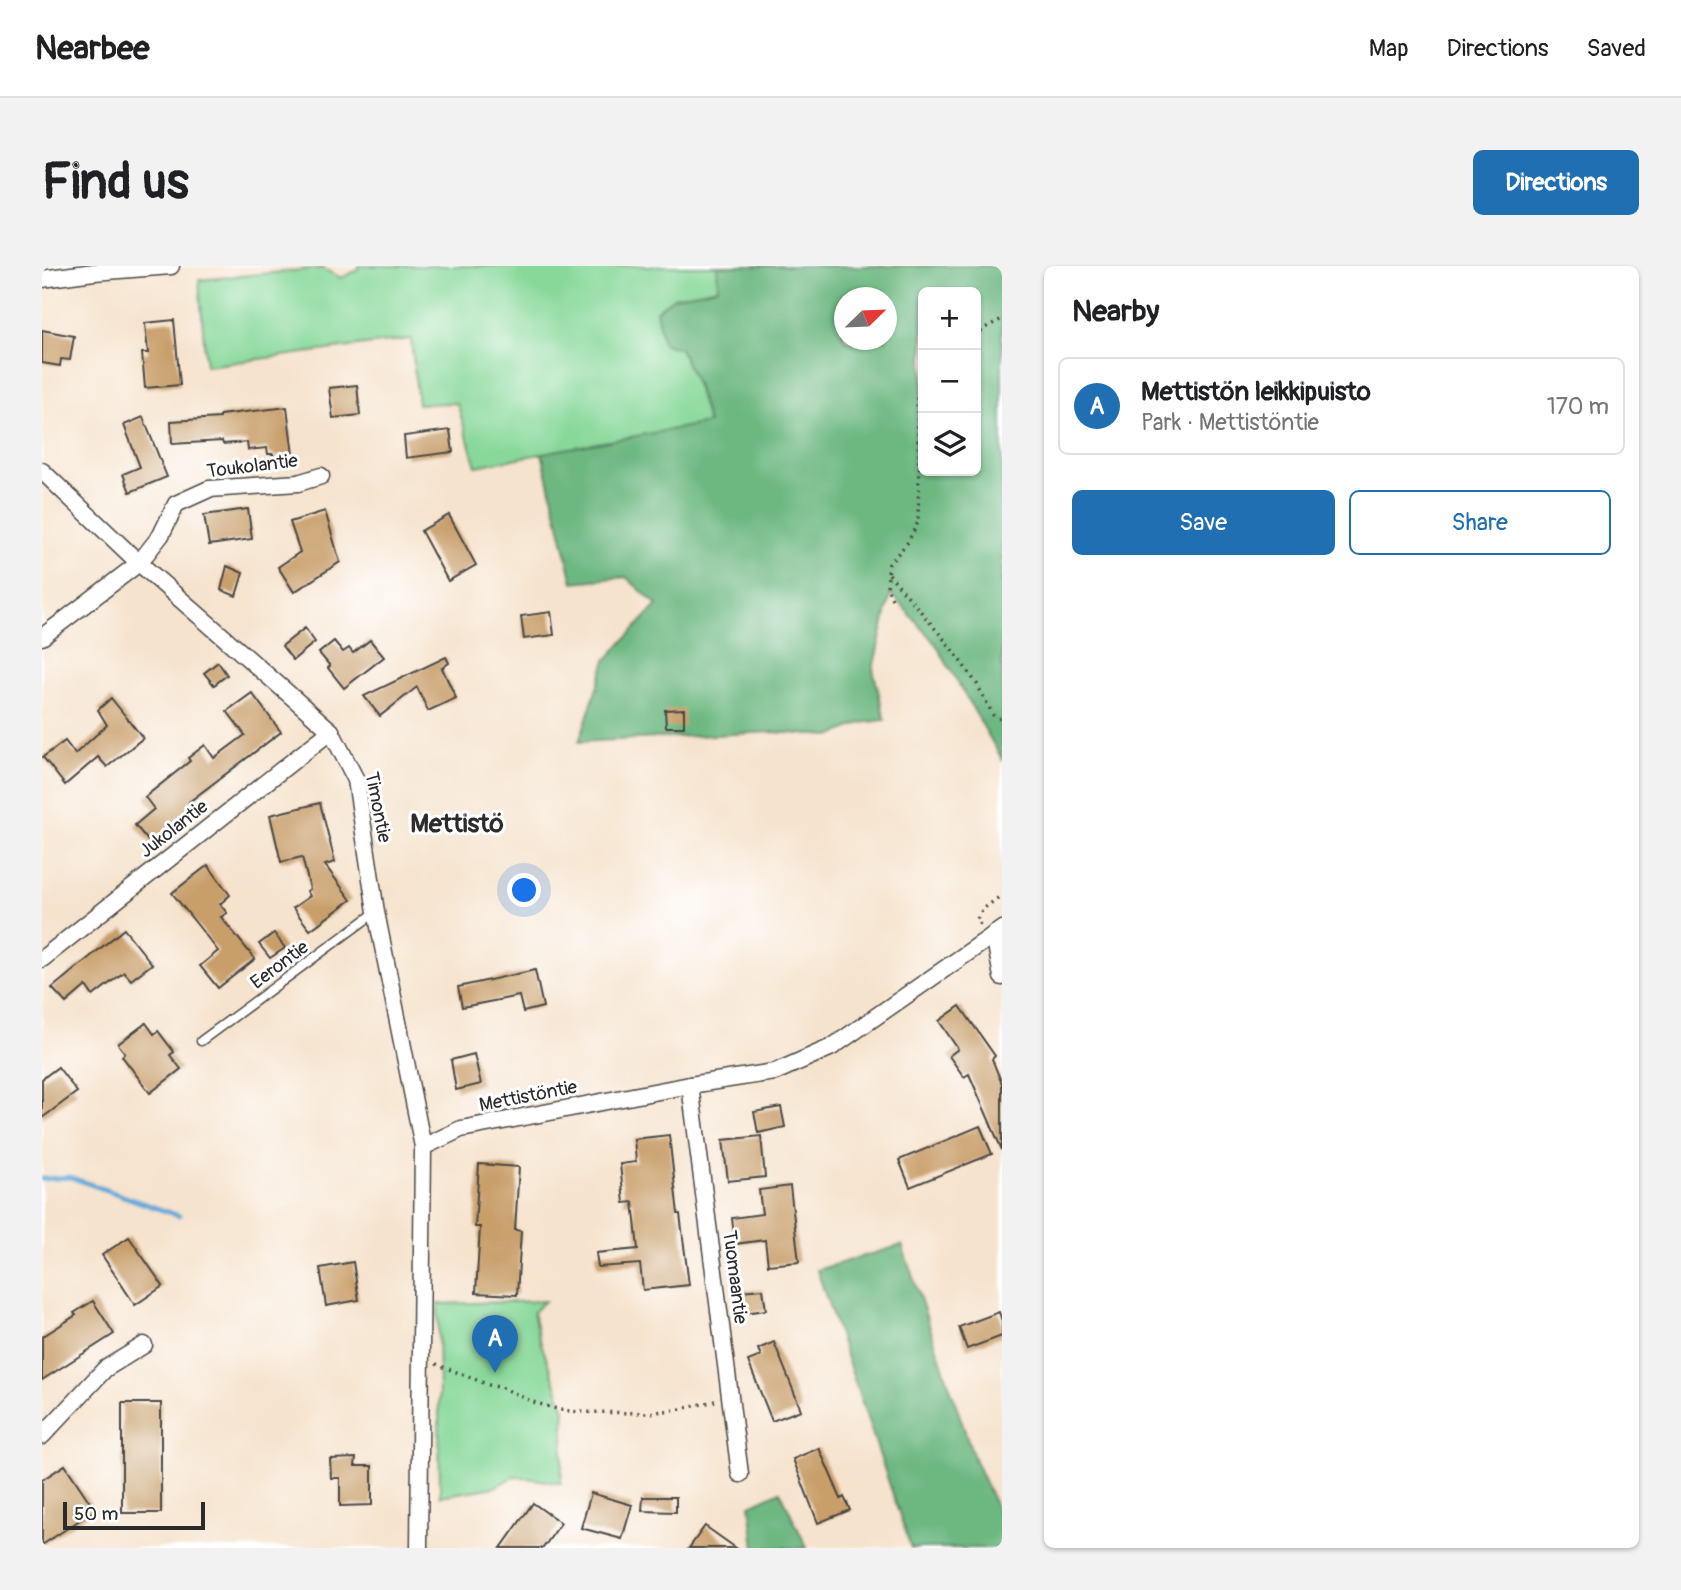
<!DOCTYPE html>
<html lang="en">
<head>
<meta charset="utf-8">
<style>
	body { margin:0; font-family:Pangolin,sans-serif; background:#f2f2f2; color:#202124 }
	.controls { position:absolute; right:21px; top:21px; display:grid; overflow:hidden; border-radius:10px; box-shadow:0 2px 5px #0004 }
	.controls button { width:63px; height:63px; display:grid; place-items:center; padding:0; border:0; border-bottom:2px solid #e0e0e0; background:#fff; color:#202124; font:35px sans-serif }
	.compass { position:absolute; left:792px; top:21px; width:63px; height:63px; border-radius:50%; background:#fff; box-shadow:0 2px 5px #0004; rotate:67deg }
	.scale { position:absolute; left:21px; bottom:18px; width:142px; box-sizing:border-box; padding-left:7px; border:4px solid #2b2b2b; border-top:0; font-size:19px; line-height:24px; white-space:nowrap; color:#2b2b2b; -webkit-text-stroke:5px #fff; paint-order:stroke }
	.you { position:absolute; left:483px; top:625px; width:24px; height:24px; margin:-18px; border:5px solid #fff; border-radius:50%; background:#1a73e8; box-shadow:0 0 0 10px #1a73e833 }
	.badge { display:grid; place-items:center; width:46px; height:46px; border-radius:50%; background:#1f6fb2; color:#fff; font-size:23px; font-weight:700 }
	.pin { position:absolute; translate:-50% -58px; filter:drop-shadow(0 2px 4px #0008) }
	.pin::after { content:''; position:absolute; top:37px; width:24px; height:21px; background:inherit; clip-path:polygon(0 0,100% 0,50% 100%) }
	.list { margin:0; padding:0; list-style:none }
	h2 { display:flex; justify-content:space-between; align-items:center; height:91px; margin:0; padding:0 28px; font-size:30px }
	h2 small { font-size:23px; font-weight:400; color:#757577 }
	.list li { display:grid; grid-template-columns:46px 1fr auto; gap:21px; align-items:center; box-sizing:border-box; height:98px; margin:0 14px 14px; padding:0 14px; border:2px solid #e0e0e0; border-radius:10px }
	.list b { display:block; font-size:26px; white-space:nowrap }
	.list p { margin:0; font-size:23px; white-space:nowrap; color:#757577 }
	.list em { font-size:23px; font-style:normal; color:#757577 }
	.actions { display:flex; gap:14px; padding:21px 28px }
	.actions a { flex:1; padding:16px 0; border:2px solid #1f6fb2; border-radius:10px; text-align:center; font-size:24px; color:#1f6fb2 }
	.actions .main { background:#1f6fb2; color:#fff }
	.icon { flex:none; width:38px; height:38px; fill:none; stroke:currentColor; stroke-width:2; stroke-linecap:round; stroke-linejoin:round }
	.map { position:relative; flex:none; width:960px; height:1282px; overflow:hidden; border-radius:10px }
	header { display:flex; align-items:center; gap:42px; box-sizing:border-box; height:98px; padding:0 35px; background:#fff; border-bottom:2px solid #e0e0e0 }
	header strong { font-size:33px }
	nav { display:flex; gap:38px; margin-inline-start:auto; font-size:24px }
	.intro { display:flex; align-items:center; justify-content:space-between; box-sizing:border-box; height:168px; padding:0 42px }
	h1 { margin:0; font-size:49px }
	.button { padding:18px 32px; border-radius:10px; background:#1f6fb2; color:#fff; font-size:24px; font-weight:700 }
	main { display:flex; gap:42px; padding:0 42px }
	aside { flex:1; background:#fff; border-radius:10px; box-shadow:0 2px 5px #0004 }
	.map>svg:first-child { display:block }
	.green { fill:#87d899; stroke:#598262; stroke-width:2 }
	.forest { fill:#6db881; stroke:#4c7256; stroke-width:2; fill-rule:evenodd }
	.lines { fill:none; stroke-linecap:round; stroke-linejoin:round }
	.stream { stroke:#61a8d7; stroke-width:5 }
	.building { fill:#c89e69 }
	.lane-casing { stroke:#494743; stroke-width:11 }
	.street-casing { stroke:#494743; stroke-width:19 }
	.path { stroke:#494743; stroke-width:3.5; stroke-dasharray:2 5; stroke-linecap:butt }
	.lane { stroke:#fff; stroke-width:8 }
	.street { stroke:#fff; stroke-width:16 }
	.labels { text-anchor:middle; stroke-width:6; stroke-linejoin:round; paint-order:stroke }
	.street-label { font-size:19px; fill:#2b2b2b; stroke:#fff }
	.district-label { font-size:26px; font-weight:bold; fill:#2b2b2b; stroke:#fff }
</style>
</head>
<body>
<header>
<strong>Nearbee</strong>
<nav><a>Map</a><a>Directions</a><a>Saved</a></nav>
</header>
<div class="intro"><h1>Find us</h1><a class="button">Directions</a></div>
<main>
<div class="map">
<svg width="960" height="1282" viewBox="0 0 960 1282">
	<rect width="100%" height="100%" fill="#fff"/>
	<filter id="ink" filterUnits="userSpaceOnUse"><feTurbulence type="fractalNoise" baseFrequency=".0143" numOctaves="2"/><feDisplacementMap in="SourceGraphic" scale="14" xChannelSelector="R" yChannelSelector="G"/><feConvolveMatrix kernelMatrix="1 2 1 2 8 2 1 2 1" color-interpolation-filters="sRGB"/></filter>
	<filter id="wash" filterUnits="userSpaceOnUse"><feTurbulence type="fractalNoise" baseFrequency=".00686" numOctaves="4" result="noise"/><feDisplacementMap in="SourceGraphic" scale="28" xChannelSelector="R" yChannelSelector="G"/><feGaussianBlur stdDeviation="1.57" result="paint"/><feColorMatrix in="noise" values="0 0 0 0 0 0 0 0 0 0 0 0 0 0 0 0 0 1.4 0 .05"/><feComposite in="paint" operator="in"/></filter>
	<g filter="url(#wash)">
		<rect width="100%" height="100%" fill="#f6e3cd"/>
		<g class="green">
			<polygon points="316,0 675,0 676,22 632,31 638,82 655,120 666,157 434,200 415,137 376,138 369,73 164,100 157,14 280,2 299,12 316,4"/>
			<polygon points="503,1035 491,1046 496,1069 523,1144 519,1217 472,1210 453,1221 398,1230 396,1038"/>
		</g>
		<g class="forest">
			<path d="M675,0H960V493L893,377L849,327L831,403L843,454L819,457L789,470L730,466L537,476L564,394L615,339L584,311L531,316L500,187L666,157L655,120L638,82L621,78L614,45L632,31L676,22ZM881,26H934V205H881ZM802,32H844V74H802Z"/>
			<polygon points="860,979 933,1195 960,1254 960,1282 869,1282 775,1004"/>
			<polygon points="738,1225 765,1282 713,1282 708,1239"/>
		</g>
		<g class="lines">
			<polyline class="stream" points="0,913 28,911 137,950"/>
		</g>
		<g id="blocks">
			<g class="building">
				<polygon points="132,54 138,119 103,122 100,87 106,87 103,57"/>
				<polygon points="0,64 32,70 28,94 19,93 18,100 0,97"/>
				<polygon points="315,119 318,149 291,152 287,122"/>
				<polygon points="245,141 251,189 232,191 231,188 226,188 225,182 206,184 205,176 181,178 180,175 130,178 129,155 178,152 178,149"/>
				<polygon points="101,151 125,211 88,226 81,208 98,201 82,159"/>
				<polygon points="408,164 411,186 364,192 362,170"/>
				<polygon points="206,243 210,273 167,279 162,249"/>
				<polygon points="283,245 298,296 252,326 236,301 258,286 248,256"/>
				<polygon points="407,249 434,299 406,315 379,265"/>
				<polygon points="185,300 201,307 194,330 179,324"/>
				<polygon points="509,346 512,369 482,373 479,350"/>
				<polygon points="263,362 273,376 251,394 240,380"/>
				<polygon points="328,374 342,391 302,422 286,402 288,400 277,387 292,375 301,386 307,382 311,387"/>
				<polygon points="404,391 407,397 400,402 414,432 386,445 375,421 338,450 322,430"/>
				<polygon points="176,396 185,409 172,419 162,407"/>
				<polygon points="210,427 239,466 147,536 152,542 108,577 93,559 112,543 103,531 148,495 146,492 163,479 172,492 203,469 185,445"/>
				<polygon points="69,432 101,472 65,501 56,491 23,519 1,491 23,475 33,488 65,459 56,444"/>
				<polygon points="642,443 642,461 624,461 623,444"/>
				<polygon points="278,537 293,596 283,599 309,634 268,664 251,642 268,630 265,625 268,623 260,591 239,596 228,549"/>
				<polygon points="166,599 188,629 178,638 185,647 179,651 213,693 176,722 158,700 176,685 130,627"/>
				<polygon points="82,663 110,698 89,714 82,706 51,730 44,720 24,737 10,722"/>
				<polygon points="232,667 243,682 228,692 217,678"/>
				<polygon points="493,704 501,741 481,746 477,730 420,741 416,721"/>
				<polygon points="918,740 953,790 950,793 960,818 960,884 927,808 922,811 907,790 916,783 897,755"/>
				<polygon points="104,757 112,768 116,765 132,786 128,789 139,803 108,827 80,790 83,787 76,778"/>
				<polygon points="432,788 439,818 414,824 409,794"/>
				<polygon points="16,801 35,826 0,852 0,813"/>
				<polygon points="739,841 743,861 716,867 712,846"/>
				<polygon points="938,860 950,888 868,921 857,894"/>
				<polygon points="627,869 636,948 638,948 647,1019 601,1024 598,998 556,1001 554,987 596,983 591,936 582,937 578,898 594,896 592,873"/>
				<polygon points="719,870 723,911 686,915 681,874"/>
				<polygon points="437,898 477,901 473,964 479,965 475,1029 434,1027 438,961 433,961"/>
				<polygon points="748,920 757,996 726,999 723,974 693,978 690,952 720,948 717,924"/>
				<polygon points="87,971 121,1020 93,1039 60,989"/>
				<polygon points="311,996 317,1034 284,1040 278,1002"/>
				<polygon points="721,1023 724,1044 702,1047 699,1025"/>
				<polygon points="51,1035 72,1068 0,1114 0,1071 34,1049 32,1047"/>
				<polygon points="957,1046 960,1055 960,1070 925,1083 917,1061"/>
				<polygon points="732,1076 759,1144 730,1155 706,1095 719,1090 716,1083"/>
				<rect x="80" y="1137" width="39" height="110"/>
				<polygon points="777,1182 799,1233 802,1231 808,1244 776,1257 751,1193"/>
				<polygon points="314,1192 313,1200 330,1200 330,1239 298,1240 298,1212 289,1212 288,1193"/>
				<polygon points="23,1199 53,1244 0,1279 0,1214"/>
				<polygon points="549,1227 590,1239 580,1273 539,1262"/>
				<polygon points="601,1231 634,1231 634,1246 600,1245"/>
				<polygon points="491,1237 519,1257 501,1282 459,1282"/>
				<polygon points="663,1260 694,1282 647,1282"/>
			</g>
		</g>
	</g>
	<g filter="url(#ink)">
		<use href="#blocks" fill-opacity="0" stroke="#494743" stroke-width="2"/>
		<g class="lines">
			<defs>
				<polyline id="lane" points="159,775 334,646"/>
				<g id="street">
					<polyline points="0,13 52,6 129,0"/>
					<polyline points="0,205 97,297 289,465 314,514 334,646 381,881"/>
					<polyline points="0,371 97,297 119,269 134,238 167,223 256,217 279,210"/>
					<polyline points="952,668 960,711"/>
					<polyline points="0,693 289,465"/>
					<polyline points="648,819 698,1208"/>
					<polyline points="0,1170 63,1103 102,1079"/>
					<polyline points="377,1282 381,881 419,863 648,819 733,806 790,781 960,663"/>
				</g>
			</defs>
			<use href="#lane" class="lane-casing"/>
			<use href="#street" class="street-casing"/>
			<g class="path">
				<polyline points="934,71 941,63 960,53"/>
				<polyline points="847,308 906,378 935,418 951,449 960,454"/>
				<polyline points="850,333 845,321 847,298 866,276 876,256 877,195 875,133 881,114"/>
				<polyline points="938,659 935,653 941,643 960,629"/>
				<polyline points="394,1098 447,1119 461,1122 491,1136 518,1144 536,1146 607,1147 639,1143 673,1135"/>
			</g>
			<use href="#lane" class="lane"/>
			<use href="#street" class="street"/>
		</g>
	</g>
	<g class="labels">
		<g class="street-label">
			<text transform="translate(210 199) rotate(-7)" y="7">Toukolantie</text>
			<text transform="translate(337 541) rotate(79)" y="7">Timontie</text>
			<text transform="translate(131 562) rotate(-38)" y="7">Jukolantie</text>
			<text transform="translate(237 698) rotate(-37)" y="7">Eerontie</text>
			<text transform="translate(486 829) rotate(-11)" y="7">Mettistöntie</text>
			<text transform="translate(694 1011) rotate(83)" y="7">Tuomaantie</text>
		</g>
		<g class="district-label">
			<text x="415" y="566">Mettistö</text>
		</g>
	</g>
</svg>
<div class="controls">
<button>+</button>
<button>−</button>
<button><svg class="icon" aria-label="layers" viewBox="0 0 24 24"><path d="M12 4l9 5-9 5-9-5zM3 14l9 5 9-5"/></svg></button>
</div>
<svg class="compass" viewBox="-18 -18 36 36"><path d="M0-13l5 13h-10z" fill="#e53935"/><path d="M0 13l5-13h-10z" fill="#757577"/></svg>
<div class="scale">50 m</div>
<div class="you"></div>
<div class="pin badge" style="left:453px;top:1107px">A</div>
</div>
<aside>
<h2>Nearby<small></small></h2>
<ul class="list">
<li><span class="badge">A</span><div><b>Mettistön leikkipuisto</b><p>Park · Mettistöntie</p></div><em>170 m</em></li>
</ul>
<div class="actions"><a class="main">Save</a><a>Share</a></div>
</aside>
</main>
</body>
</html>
